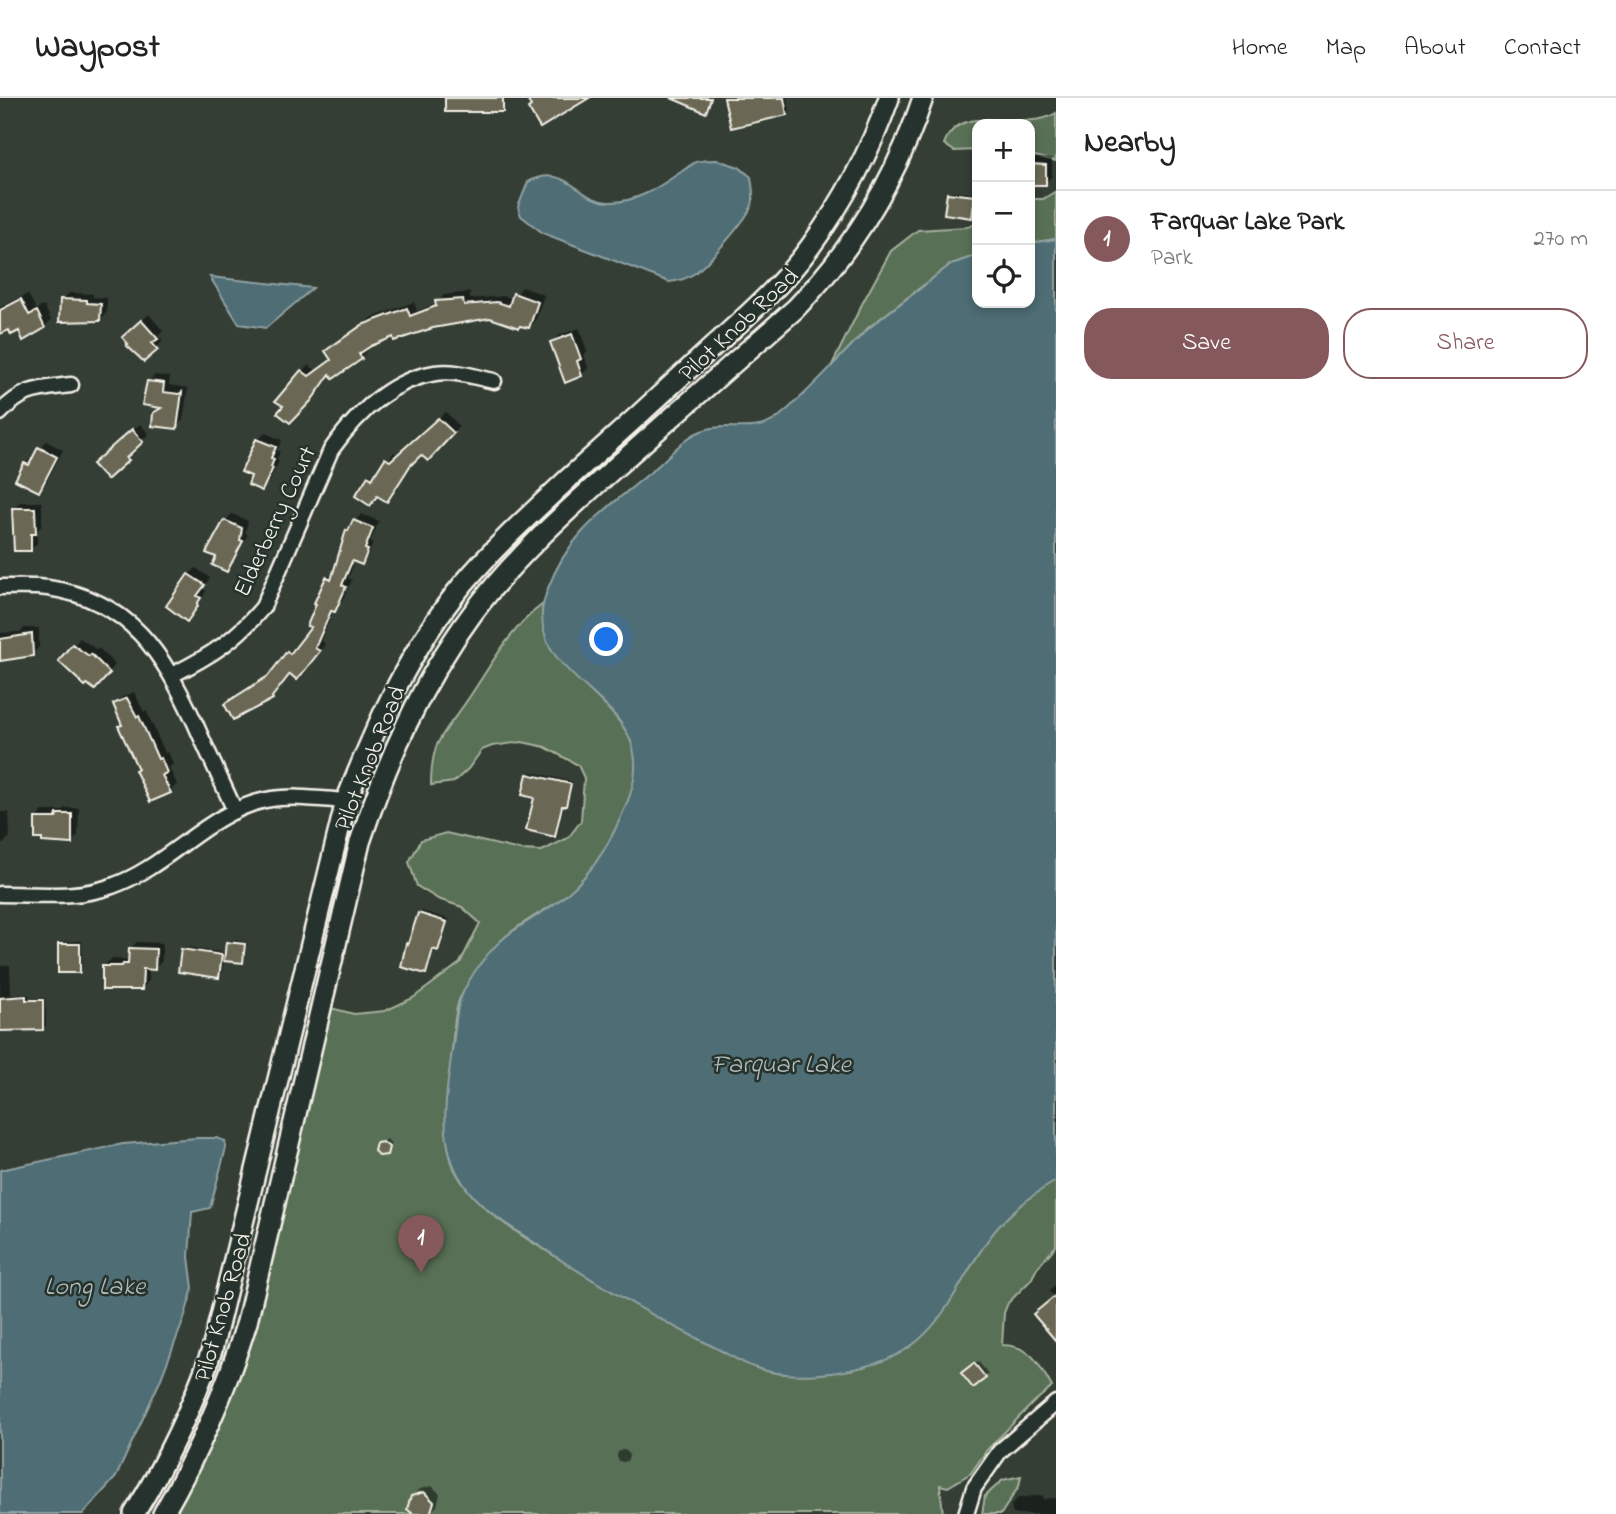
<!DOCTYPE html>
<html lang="en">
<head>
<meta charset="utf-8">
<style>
	body { margin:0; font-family:"Indie Flower",sans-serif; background:#f6f6f6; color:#222 }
	.controls { position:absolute; right:21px; top:21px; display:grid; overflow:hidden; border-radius:14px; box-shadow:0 4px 10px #0003 }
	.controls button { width:63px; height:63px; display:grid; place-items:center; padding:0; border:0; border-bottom:2px solid #e0e0e0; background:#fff; color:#222; font:35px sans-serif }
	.you { position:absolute; left:607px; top:542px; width:24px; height:24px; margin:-18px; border:5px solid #fff; border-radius:50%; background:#1a73e8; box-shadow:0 0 0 10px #1a73e833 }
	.badge { display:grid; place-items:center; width:46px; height:46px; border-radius:50%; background:#85585c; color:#fff; font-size:23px; font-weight:700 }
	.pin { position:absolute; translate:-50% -58px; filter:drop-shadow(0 2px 4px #0008) }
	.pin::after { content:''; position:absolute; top:37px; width:24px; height:21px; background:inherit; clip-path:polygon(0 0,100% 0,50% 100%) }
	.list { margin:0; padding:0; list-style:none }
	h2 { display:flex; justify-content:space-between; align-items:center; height:91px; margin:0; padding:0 28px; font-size:30px }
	h2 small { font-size:23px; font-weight:400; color:#767676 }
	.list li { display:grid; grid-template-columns:46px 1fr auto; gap:21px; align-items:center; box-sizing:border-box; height:98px; padding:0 28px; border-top:2px solid #e0e0e0 }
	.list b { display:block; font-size:26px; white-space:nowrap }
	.list p { margin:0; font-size:23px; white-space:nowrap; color:#767676 }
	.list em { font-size:23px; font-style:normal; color:#767676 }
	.actions { display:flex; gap:14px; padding:21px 28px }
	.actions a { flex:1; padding:16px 0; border:2px solid #85585c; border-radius:28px; text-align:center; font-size:24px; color:#85585c }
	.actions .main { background:#85585c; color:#fff }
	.icon { flex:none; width:38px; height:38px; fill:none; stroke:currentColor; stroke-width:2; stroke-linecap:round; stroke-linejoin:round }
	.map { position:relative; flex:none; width:1056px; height:1416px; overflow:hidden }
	header { display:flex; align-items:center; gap:42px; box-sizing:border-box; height:98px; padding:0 35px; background:#fff; border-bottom:2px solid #e0e0e0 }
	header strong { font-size:33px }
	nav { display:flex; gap:38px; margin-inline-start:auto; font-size:24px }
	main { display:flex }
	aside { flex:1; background:#fff }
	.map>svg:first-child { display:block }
	.green { fill:#597055; stroke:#a6b09e; stroke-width:2 }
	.water { fill:#4f6d75; stroke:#91a2a3; stroke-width:2 }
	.shadow { fill:#0007 }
	.building { fill:#6b6854; stroke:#f4f1e8; stroke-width:2 }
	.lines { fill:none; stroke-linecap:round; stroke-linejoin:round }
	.street-casing { stroke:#f4f1e8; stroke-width:19 }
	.secondary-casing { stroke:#f4f1e8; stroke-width:24 }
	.street { stroke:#26332d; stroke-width:14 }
	.secondary { stroke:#26332d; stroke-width:19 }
	.labels { text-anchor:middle; stroke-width:5; stroke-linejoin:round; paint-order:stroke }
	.street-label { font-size:24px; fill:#f4f1e8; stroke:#26332d }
	.water-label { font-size:26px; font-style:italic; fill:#b2bcba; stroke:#26332d }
</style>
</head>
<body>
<header>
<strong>Waypost</strong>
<nav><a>Home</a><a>Map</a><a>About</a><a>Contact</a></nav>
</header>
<main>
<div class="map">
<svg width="1056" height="1416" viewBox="0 0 1056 1416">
	<rect width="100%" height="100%" fill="#343e35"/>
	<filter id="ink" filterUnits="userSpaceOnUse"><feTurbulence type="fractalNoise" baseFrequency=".0143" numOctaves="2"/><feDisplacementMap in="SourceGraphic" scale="14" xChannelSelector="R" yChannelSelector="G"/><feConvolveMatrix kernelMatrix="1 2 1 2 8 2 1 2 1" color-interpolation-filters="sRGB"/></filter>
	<g filter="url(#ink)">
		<g class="green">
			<path d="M1056,15V63L1030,57V26H977V52L954,53L944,46C961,0 1021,37 1056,15Z"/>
			<polygon points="1056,93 1056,141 1030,145 1030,101 1043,101"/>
			<polygon points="977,125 977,157 950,167 868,230 831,269 862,206 891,153 918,132 967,129"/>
			<path d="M543,506C533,580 655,610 635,685C624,727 598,773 563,800C544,814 519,825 502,842C496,848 462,894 459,902C454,916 451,959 451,975C450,1005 442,1042 454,1070C474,1112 523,1138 561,1162C625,1202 691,1238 760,1271L927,1203L1056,1059V1148L1037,1170L1031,1182L1008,1205L1004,1215L1002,1247C1032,1248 1038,1264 1052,1289L1034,1304L987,1352L971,1375L948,1389L940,1387L943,1416H163L214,1319L323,908L354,916L385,913L413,900L460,865L480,825L462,809L438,801L417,788L409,764L421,742L446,735L520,752L542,753L568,740L581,723L584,680L578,667L545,649L522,644L492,648L482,652L468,671L454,684L431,687C431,673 432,662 436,649C443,632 456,619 466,604C490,569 509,531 543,506Z"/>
			<polygon points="1021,1378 1019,1388 1001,1416 982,1416 985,1398 1003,1382"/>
		</g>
		<g class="water">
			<path d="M717,62L739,69L751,79C752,89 755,98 752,107C747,122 708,165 695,175C687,181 678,183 669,184L543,135L521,118L518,109L528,84C567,64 578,103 608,104C635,105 656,91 678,76C683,73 690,67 696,64C702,62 711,62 717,62Z"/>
			<path d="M1056,141V1083C1033,1096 1011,1113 994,1134C956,1182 944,1244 877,1265C843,1276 794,1282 759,1271C743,1266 728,1256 714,1249C651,1218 590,1182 532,1143C508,1127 479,1110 463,1085C434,1043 448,985 454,939C456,926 456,911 461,899C470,877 490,850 509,836C528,822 549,812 567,796C596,771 612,741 627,705C668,605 543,593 542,519C541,508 545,500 548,490C570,432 609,410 653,372C668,360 682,341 699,334C723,322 754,338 777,320C808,296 834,264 863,236C879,220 899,207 917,193C928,185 938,175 949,168C958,163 968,161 977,157V205H1030V145Z"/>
			<polygon points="210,179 313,190 266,230 239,226"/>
			<polygon points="197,1040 216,1040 225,1043 226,1050 210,1110 192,1114 189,1159 193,1190 184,1221 160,1283 116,1379 83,1416 0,1416 0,1072 123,1046"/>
		</g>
		<g class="shadow">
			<polygon points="726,0 787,0 790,12 787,15"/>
			<polygon points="1030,60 1052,60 1052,78 1045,85 1030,85"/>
			<polygon points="952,93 977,96 975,115 972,118 949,96"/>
			<polygon points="522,189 544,197 536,222 529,228 491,218 394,237 366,249 368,252 361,259 334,279 331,275 317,294 302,274 309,267 317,273 332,261 334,247 371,220 414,204 417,213 437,205 444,197 470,194 470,201 505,198 513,201"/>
			<polygon points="69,195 93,196 93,199 107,200 107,214 100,222 62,202"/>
			<polygon points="28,196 36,211 44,208 51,222 44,229 10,229 0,232 0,209"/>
			<polygon points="149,216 163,233 158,238 163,243 144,262 124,239"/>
			<polygon points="579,230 587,253 584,257 588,270 581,277 552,245 558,238"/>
			<polygon points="155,277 170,279 169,287 188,290 183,322 176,329 148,284"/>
			<polygon points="446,314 459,328 428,361 422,354 387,402 378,397 370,406 369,379 376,372 379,374 394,354 398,357"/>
			<polygon points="140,326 149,336 132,352 134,354 108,379 102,359"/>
			<polygon points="265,335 282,342 277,353 280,354 276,362 279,363 269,384 262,391 254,377 244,373 258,342"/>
			<polygon points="46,343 63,352 46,385 39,392 25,366 32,359 34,360"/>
			<polygon points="20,404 42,404 42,428 37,432 37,445 30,452 13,411"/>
			<polygon points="232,416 248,423 245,435 248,436 233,465 226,472 225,423"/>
			<polygon points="361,416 379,423 370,444 373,445 368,458 362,465 355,462 348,480 352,482 341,505 334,511 321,542 325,546 304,573 290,575 272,599 250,613 226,607 274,573 288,555 295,548 297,550 314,529 327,480 334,474 348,433"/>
			<polygon points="196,470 210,480 203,490 206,493 194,515 187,522 189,477"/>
			<polygon points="24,530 39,530 39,549 32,556 0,562 0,535 21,534"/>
			<polygon points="80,540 97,552 99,550 115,567 102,583 60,563"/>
			<polygon points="134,594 144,614 146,612 165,655 168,654 173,666 169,670 177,686 170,693 139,671 115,606 122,599"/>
			<polygon points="532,674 573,684 568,704 564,706 558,734 555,737 529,677"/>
			<polygon points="65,710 79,710 78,737 72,744 36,720 43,713 62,713"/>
			<polygon points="0,714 9,714 10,739 3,746 0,746"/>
			<polygon points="422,813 449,821 440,848 437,851 435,850 425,874 407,846 411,843"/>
			<polygon points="231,842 247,844 245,860 242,863 224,861 222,875 219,878 183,852 186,849 227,855 228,845"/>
			<polygon points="82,843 82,870 79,873 60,847 63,844"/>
			<polygon points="137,844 162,845 162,863 155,870 149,870 149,883 142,890 104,868 111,861 129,862 130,851"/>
			<polygon points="10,867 11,897 29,896 29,900 45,900 46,927 43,930 0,931 0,868"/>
			<polygon points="387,1041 391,1046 386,1055 378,1046"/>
			<polygon points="1056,1186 1056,1227 1055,1199 1049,1193"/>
			<polygon points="978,1263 988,1276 985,1279 967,1272"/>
			<circle cx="623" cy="1358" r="6"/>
			<polygon points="432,1388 440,1396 437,1408 429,1415 415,1416 413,1398 420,1391"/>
			<polygon points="1043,1397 1043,1401 1056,1400 1056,1416 1013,1416 1011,1407 1018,1400"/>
		</g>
		<g class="building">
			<rect x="445" y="0" width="58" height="14"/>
			<polygon points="526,0 589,0 540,30 528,10 531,8"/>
			<polygon points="671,0 711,0 706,15"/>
			<polygon points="724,0 784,0 787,17 731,30"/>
			<polygon points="1030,66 1046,67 1046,87 1030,87"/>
			<polygon points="947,95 975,98 972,120 944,116"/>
			<polygon points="513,195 538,204 529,230 520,228 519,230 490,220 433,230 394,243 393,239 371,248 359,256 362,261 333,281 330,276 311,303 290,325 277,315 283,308 275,303 301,272 309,278 331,262 325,253 362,227 407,210 410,218 436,208 435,203 463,201 464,207 497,204 509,208"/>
			<polygon points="21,201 29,217 37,213 45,230 23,243 19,233 11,237 9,232 0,236 0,212"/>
			<polygon points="60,201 87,202 87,205 101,206 100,223 59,224"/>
			<polygon points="141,222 158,241 152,245 158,252 144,264 126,247 128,246 122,239"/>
			<polygon points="572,236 581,261 577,263 582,278 565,285 550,244"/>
			<polygon points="147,283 164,285 163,294 179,296 182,294 177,331 152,328 153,315 161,310 142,307"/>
			<polygon points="438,320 454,335 428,363 421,357 410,368 387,404 377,398 370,408 355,398 368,378 372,381 385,360 390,363"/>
			<polygon points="132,331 143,344 126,360 129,362 107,382 92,366"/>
			<polygon points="256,341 276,349 271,360 274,361 271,369 273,370 262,393 248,387 251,378 241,374"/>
			<polygon points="38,349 57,359 39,394 15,382 24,365 29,367"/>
			<polygon points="12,410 35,410 36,436 31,436 31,453 14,453"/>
			<polygon points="224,422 242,430 240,442 243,443 227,474 212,467 216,459 206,455"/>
			<polygon points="353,422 373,430 365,451 368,452 362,467 352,463 342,487 346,489 335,514 331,513 315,550 320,553 297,582 290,576 272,599 273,601 233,622 224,606 268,578 287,553 290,556 311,529 307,528 316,506 314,505 326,479 331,482 346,432 348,433"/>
			<polygon points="188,476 205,487 197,498 201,500 197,506 198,508 187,524 166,508"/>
			<polygon points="32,536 33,558 0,563 0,541"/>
			<polygon points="72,546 89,558 91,556 110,575 95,592 87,586 85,588 58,563"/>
			<polygon points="127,600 137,619 139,618 158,661 161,660 167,675 162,677 171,695 150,704 135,672 138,671 118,628 122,627 113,606"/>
			<polygon points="527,676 571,686 566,708 562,708 555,739 526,732 534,700 522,697"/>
			<polygon points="57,716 72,716 72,746 42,744 42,741 35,741 35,720 56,720"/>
			<polygon points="418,815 447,824 438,853 433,851 426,876 401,869 406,845 408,846"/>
			<polygon points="226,844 245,846 243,865 224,863"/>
			<rect x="58" y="846" width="22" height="29"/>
			<polygon points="129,850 156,851 155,872 143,871 142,892 102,892 102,868 122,868 123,866 128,866"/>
			<polygon points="181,851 222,857 219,880 178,874"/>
			<polygon points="26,898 26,902 43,902 43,932 0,933 0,900"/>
			<polygon points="383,1044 389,1049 387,1057 379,1058 374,1053 376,1045"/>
			<polygon points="1056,1197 1056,1243 1033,1216"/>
			<polygon points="974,1265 986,1280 973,1290 961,1275"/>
			<polygon points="424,1394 434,1404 430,1416 413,1416 407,1411 411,1398"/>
		</g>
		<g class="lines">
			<defs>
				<g id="street">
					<path d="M0,315C23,290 39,291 71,287"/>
					<path d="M0,489C16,489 33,488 48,490C131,502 163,556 195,625C208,655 222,684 235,713"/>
					<path d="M172,577C210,558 236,542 263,509L331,352C355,318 390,282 435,275C455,272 475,279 494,283"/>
					<path d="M0,796C37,796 77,801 112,788C168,769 207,714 266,702C292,697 319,701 346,703"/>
					<polyline points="966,1416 974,1390 1000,1353 1056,1305"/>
				</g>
				<g id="secondary">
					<path d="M134,1416C166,1364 192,1310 212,1252L346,703C377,625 410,550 464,485C496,447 533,414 569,380C615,339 661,297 706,255C742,222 781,189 810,149C844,103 870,54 889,0"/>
					<path d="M163,1416C199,1354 226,1292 247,1224L360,744C387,663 421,585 472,516C516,457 572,408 628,358C684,309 739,260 795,211C853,151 897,79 923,0"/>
				</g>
			</defs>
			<use href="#street" class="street-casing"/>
			<use href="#secondary" class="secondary-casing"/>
			<use href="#street" class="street"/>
			<use href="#secondary" class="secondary"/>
		</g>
	</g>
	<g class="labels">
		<g class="street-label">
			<text transform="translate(738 226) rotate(-43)" y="8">Pilot Knob Road</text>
			<text transform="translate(274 423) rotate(-65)" y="8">Elderberry Court</text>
			<text transform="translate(369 660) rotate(-68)" y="8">Pilot Knob Road</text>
			<text transform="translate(222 1209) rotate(-74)" y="8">Pilot Knob Road</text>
		</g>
		<g class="water-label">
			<text x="781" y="974">Farquar Lake</text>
			<text x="95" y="1196">Long Lake</text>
		</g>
	</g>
</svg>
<div class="controls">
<button>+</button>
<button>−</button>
<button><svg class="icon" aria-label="locate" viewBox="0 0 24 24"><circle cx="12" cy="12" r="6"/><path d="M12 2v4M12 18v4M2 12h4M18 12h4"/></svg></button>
</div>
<div class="you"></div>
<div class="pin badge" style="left:421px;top:1175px">1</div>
</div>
<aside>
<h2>Nearby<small></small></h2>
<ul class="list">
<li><span class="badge">1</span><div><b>Farquar Lake Park</b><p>Park</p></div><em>270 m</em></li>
</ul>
<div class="actions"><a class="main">Save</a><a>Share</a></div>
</aside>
</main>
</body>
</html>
